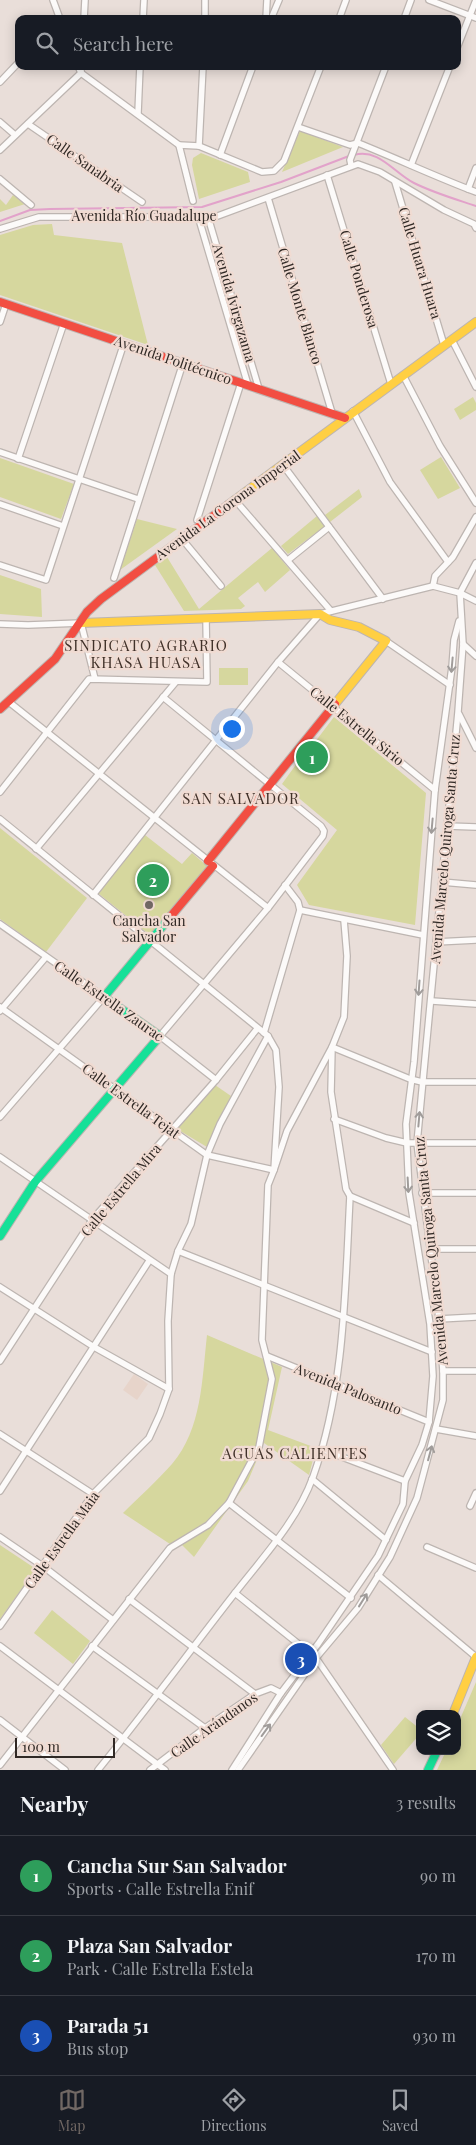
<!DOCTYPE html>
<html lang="en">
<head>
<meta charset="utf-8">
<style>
	body { margin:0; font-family:"Playfair Display",serif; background:#20242c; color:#f1f3f6 }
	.controls { position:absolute; right:15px; bottom:15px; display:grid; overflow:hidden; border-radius:10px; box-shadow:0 2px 12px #0003 }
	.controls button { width:45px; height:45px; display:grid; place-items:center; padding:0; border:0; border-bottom:1px solid #363941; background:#171b24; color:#f1f3f6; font:25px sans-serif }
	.scale { position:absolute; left:15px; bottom:12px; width:100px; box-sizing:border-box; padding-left:5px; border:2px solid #302925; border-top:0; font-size:14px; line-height:18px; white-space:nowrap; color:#302925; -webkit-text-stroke:4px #f0dbd2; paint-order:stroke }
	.you { position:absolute; left:231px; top:728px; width:18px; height:18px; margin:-12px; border:4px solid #fff; border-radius:50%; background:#1a73e8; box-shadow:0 0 0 8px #1a73e833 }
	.badge { display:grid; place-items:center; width:32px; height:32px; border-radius:50%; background:#716864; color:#fff; font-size:16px; font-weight:700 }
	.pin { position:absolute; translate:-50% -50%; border:2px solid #fff; box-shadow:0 1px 5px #0006 }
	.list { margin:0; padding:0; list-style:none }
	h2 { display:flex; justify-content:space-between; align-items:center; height:65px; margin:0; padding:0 20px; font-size:21px }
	h2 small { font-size:16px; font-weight:400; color:#9ea1a6 }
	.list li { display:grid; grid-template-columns:32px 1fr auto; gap:15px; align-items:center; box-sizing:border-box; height:80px; padding:0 20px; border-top:1px solid #363941 }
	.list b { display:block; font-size:19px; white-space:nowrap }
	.list p { margin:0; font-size:16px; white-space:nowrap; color:#9ea1a6 }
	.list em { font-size:16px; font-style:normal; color:#9ea1a6 }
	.icon { flex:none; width:28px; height:28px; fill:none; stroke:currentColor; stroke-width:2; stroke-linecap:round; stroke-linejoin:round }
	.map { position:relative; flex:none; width:476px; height:1770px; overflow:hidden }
	.search { position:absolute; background:#171b24; box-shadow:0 2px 12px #0003; left:15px; right:15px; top:15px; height:55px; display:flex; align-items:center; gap:12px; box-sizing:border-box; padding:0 18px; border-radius:10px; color:#9ea1a6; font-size:19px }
	.sheet { height:305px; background:#171b24 }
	nav { display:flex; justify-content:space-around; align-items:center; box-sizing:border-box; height:70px; border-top:1px solid #363941; background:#171b24; font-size:14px; color:#9ea1a6 }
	nav a { display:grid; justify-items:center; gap:2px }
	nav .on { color:#716864 }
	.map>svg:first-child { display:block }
	.built { fill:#e7d4ca }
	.green { fill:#d6d79e }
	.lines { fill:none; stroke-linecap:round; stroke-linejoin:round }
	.stream { stroke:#e2a2ca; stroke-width:2 }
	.street-casing { stroke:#bdb5b1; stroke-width:8 }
	.fast-casing { stroke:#bdb5b1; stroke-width:10 }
	.slow-casing { stroke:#bdb5b1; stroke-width:10 }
	.jam-casing { stroke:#bdb5b1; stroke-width:10 }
	.street { stroke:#fcfaf9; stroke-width:5.5 }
	.fast { stroke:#16e098; stroke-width:8 }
	.slow { stroke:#ffcf43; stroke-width:8 }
	.jam { stroke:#f24e42; stroke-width:8 }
	.oneway { stroke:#a09c9a }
	.poi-dot { fill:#716864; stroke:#f0dbd2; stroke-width:2 }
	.labels { text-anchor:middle; stroke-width:4.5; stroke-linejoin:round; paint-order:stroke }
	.street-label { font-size:14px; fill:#302925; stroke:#f0dbd2 }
	.poi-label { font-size:14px; fill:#302925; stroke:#f0dbd2 }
	.neighbourhood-label { font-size:15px; letter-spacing:1px; fill:#403129; stroke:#f0dbd2 }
</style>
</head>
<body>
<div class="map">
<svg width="476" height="1770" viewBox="0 0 476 1770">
	<rect width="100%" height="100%" fill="#e9ded9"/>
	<polygon class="built" points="134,1374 148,1384 137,1400 123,1390"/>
	<g class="green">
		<polygon points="300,131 343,147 282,172"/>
		<polygon points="201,153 248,172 250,182 199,199 192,165 193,158"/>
		<polygon points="13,195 25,204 0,212 0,199 6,205"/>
		<polygon points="52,224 54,235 122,243 148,345 0,295 0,235 33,225"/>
		<polygon points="473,397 476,403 476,410 460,420 454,409"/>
		<polygon points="441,457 460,488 438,499 420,470"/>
		<polygon points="0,458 74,484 61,519 0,497"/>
		<polygon points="359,489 362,497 330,522 325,515"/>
		<polygon points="317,516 325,526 288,554 281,546"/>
		<polygon points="137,519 177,529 120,570"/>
		<polygon points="272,548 290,570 265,592 258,582 238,598 245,606 241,609 184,611 155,565 167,557 199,609"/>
		<polygon points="0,575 41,589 42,617 0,614"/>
		<rect x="219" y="668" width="29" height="17"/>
		<polygon points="334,717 426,793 415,925 309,905 297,885 337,830 282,784 313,741 315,742"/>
		<polygon points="0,828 87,898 46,952 0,919"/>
		<polygon points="145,835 182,864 192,853 207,866 151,936 98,893"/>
		<polygon points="215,1085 231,1096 207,1147 177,1129"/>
		<path d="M207,1335L282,1367L268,1430L316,1448L309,1475L264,1443L248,1481L194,1557L177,1540L170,1544L123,1513C139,1497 157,1481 172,1464C202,1429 202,1379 207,1335Z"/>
		<polygon points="0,1545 36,1569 0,1619"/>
		<polygon points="52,1610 90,1641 73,1664 34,1633"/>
		<polygon points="476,1682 476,1770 437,1770 446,1751 457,1751 457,1726"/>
		<polygon points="405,1717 420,1729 420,1734 394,1764 381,1745"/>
	</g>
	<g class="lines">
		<g class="stream">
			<path d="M354,155C379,148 394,173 414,183C434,193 455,199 476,206"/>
			<polyline points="0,221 30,210 50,209 202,207 281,182 349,156"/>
		</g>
		<defs>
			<g id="street">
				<polyline points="53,0 60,19"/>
				<polyline points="429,0 476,18"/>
				<polyline points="84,19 85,0"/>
				<polyline points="143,19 144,0"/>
				<polyline points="205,19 205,0"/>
				<polyline points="266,19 267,0"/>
				<polyline points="271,19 279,0"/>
				<polyline points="339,19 346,0"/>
				<polyline points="404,19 411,0"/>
				<polyline points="457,48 476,0"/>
				<polyline points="78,66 81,73 179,145 193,201"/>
				<polyline points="0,82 19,62"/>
				<polyline points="138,113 140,66"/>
				<polyline points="0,122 15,135"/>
				<polyline points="28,124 142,202"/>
				<polyline points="298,127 350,145 358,143"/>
				<path d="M358,143C398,159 436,177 476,192"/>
				<polyline points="179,145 199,146 262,172 274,171 284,161 321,66"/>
				<polyline points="199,146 203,66"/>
				<polyline points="0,150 81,73 81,70"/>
				<polyline points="220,155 253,66"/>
				<polyline points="351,165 350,160 386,66"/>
				<polyline points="411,165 450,66"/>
				<polyline points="327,175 391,384"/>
				<polyline points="0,179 31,205"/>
				<polyline points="395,182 444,345"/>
				<polyline points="468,189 476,168"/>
				<polyline points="268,198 332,413"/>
				<polyline points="198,216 248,385"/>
				<polyline points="208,217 259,389"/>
				<polyline points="0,229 39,217 215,217 358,164 380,172 444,210 474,224 476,228"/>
				<polyline points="0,322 6,304"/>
				<polyline points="452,340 476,387"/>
				<polyline points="403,375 440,446 476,503"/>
				<polyline points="353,411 390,482 448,562"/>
				<polyline points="0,452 138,499"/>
				<polyline points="18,459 64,323"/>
				<polyline points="283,465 383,599"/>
				<polyline points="235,500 331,611"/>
				<polyline points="0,504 63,526"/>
				<polyline points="197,520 241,383"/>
				<polyline points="182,539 221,586"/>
				<polyline points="288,560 329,527"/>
				<polyline points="0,565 46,580 124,343"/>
				<polyline points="114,578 183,363"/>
				<polyline points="433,586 435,576 453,557 476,517"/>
				<polyline points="0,624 28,625 81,623 95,679"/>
				<polyline points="386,641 450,685"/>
				<polyline points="463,644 476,656"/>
				<polyline points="278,662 435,790"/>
				<polyline points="163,697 321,826 324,831 323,836 268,908 160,1036 216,1080"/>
				<polyline points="9,702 268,908"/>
				<polyline points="459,714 476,748"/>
				<polyline points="0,792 89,679 207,682 206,618"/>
				<polyline points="0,819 268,1036 276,1050 279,1087 274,1170 268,1185 262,1340 272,1379 259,1447 229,1503 208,1525 170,1548 0,1765"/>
				<polyline points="447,826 476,827"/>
				<polyline points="36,849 175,683"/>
				<polyline points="442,882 476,885"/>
				<polyline points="93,895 278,662 320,614 433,586 460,593 476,601"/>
				<polyline points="300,910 423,935"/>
				<polyline points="0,924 104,997 0,1117"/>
				<polyline points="436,942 476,940"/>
				<polyline points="432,1001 476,1004"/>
				<polyline points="0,1007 207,1155 274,1170 287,1131 332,1047 410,1079 422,1082 476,1082"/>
				<polyline points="0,1011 46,957"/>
				<polyline points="264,1033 300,910 298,902 285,885"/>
				<polyline points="334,1119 386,1138 407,1143 476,1143"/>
				<polyline points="0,1157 171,1274"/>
				<polyline points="422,1193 476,1193"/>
				<polyline points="350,1196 414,1223"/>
				<polyline points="431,1249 476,1249"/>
				<polyline points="178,1251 432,1352"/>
				<polyline points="0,1287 94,1347 169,1389"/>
				<polyline points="439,1319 476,1317"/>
				<polyline points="267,1356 429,1422"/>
				<polyline points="0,1361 92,1220 216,1080 257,1029"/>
				<polyline points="443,1371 476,1371"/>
				<polyline points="436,1429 476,1436"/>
				<polyline points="0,1434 93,1494"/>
				<polyline points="321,1449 405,1481"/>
				<polyline points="312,1479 386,1540"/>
				<polyline points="0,1491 149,1261"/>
				<polyline points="229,1503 351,1598"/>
				<polyline points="470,1506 476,1493"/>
				<polyline points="0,1537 44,1567 113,1620"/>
				<polyline points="427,1547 476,1568"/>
				<polyline points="378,1575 476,1657"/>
				<polyline points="235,1593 316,1658 393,1770"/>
				<polyline points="129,1599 255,1694"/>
				<polyline points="0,1626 93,1494 149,1438 160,1414 169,1389 168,1321 171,1274 178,1251 191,1224 207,1155 220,1124 268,1036"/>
				<polyline points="0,1646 165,1770"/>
				<polyline points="92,1646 205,1728"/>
				<polyline points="0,1720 65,1770"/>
				<path d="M98,1770C145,1712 189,1652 235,1593C263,1557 297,1521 313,1477C345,1387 345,1291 350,1196L346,1189L331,1092L332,1047L344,1017L347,956L344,920"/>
				<polyline points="150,1770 205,1728 255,1694 271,1688 281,1693"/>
				<polyline points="232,1770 281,1693 318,1644 378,1556 403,1504 405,1481 422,1445 429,1422 433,1376 430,1324 409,1193 406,1124 414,1062 435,790 452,667 454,640 459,621"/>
				<polyline points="238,1770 316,1658 358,1608 390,1557 417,1498 443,1400 443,1371 439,1319 417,1143 458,712 463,644 460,593 476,563"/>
			</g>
			<g id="fast">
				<polyline points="0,1236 35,1182 160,1036 104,997 171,916"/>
				<polyline points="428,1770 437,1751"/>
			</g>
			<g id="slow">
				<polyline points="228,505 476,322"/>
				<polyline points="81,623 320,614 330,620 359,627 386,641 335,704"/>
				<polyline points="453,1714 476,1657"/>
			</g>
			<g id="jam">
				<polyline points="0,302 345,418"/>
				<polyline points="0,709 55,659 87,612 101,599 228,505"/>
				<polyline points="208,861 335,704"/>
				<polyline points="171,916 213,866"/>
			</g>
		</defs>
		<use href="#street" class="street-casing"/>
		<use href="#fast" class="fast-casing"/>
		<use href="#slow" class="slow-casing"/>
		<use href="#jam" class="jam-casing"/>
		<use href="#street" class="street"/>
		<use href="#fast" class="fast"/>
		<use href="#slow" class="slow"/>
		<use href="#jam" class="jam"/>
	</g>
	<defs><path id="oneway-shaft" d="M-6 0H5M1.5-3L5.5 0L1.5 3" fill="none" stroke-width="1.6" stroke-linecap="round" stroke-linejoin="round" transform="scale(1.25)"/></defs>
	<g class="oneway">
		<use href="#oneway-shaft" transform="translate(452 665) rotate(95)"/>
		<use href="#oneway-shaft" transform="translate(432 826) rotate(95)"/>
		<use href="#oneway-shaft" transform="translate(419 988) rotate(94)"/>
		<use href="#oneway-shaft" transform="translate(419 1119) rotate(-85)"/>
		<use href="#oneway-shaft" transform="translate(408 1185) rotate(87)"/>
		<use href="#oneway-shaft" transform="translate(430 1453) rotate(-75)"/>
		<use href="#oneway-shaft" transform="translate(363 1600) rotate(-58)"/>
		<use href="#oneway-shaft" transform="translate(266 1730) rotate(-54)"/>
	</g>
	<circle class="poi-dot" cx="149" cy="905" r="5"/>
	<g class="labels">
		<g class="street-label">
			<text transform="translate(85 163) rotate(35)" y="5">Calle Sanabria</text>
			<text x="144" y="221">Avenida Río Guadalupe</text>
			<text transform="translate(420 263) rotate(73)" y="5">Calle Huara Huara</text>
			<text transform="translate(359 279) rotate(73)" y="5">Calle Ponderosa</text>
			<text transform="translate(234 303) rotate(74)" y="5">Avenida Ivirgazama</text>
			<text transform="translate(300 306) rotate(73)" y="5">Calle Monte Blanco</text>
			<text transform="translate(173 360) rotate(19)" y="5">Avenida Politécnico</text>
			<text transform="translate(228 505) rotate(-36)" y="5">Avenida La Corona Imperial</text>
			<text transform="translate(357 726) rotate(39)" y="5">Calle Estrella Sirio</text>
			<text transform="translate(445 849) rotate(-85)" y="5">Avenida Marcelo Quiroga Santa Cruz</text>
			<text transform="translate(109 1001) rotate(35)" y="5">Calle Estrella Zaurac</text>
			<text transform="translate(131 1101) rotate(36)" y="5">Calle Estrella Tejat</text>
			<text transform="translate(121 1190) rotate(-50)" y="5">Calle Estrella Mira</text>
			<text transform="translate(431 1251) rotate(-96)" y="5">Avenida Marcelo Quiroga Santa Cruz</text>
			<text transform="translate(348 1389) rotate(22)" y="5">Avenida Palosanto</text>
			<text transform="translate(62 1540) rotate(-54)" y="5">Calle Estrella Maia</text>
			<text transform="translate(214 1725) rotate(-35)" y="5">Calle Arándanos</text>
		</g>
		<g class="poi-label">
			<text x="149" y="926">Cancha San<tspan x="149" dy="16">Salvador</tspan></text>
		</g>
		<g class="neighbourhood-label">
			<text x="146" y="651">SINDICATO AGRARIO<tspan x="146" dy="17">KHASA HUASA</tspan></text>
			<text x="241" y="804">SAN SALVADOR</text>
			<text x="295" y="1459">AGUAS CALIENTES</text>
		</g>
	</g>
</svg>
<div class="controls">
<button><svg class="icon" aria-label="layers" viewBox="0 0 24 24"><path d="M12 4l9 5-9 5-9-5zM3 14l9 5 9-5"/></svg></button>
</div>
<div class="scale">100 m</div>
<div class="you"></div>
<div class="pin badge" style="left:312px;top:757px;background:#2e9e5b">1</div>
<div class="pin badge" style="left:153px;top:880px;background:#2e9e5b">2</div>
<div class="pin badge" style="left:301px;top:1659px;background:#1a4fb4">3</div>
<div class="search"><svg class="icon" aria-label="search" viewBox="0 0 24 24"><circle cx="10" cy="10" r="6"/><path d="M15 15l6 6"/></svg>Search here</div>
</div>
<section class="sheet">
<h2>Nearby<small>3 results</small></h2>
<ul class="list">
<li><span class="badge" style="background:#2e9e5b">1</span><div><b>Cancha Sur San Salvador</b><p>Sports · Calle Estrella Enif</p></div><em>90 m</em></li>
<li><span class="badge" style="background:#2e9e5b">2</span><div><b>Plaza San Salvador</b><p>Park · Calle Estrella Estela</p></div><em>170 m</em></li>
<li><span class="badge" style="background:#1a4fb4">3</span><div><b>Parada 51</b><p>Bus stop</p></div><em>930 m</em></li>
</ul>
</section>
<nav>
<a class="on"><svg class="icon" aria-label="map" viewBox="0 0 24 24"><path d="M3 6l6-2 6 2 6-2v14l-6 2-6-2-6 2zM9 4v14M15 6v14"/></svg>Map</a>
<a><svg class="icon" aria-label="directions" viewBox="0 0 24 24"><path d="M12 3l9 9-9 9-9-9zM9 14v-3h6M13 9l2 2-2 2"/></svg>Directions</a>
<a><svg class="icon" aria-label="saved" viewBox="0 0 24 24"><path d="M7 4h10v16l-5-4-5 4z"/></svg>Saved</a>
</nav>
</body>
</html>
